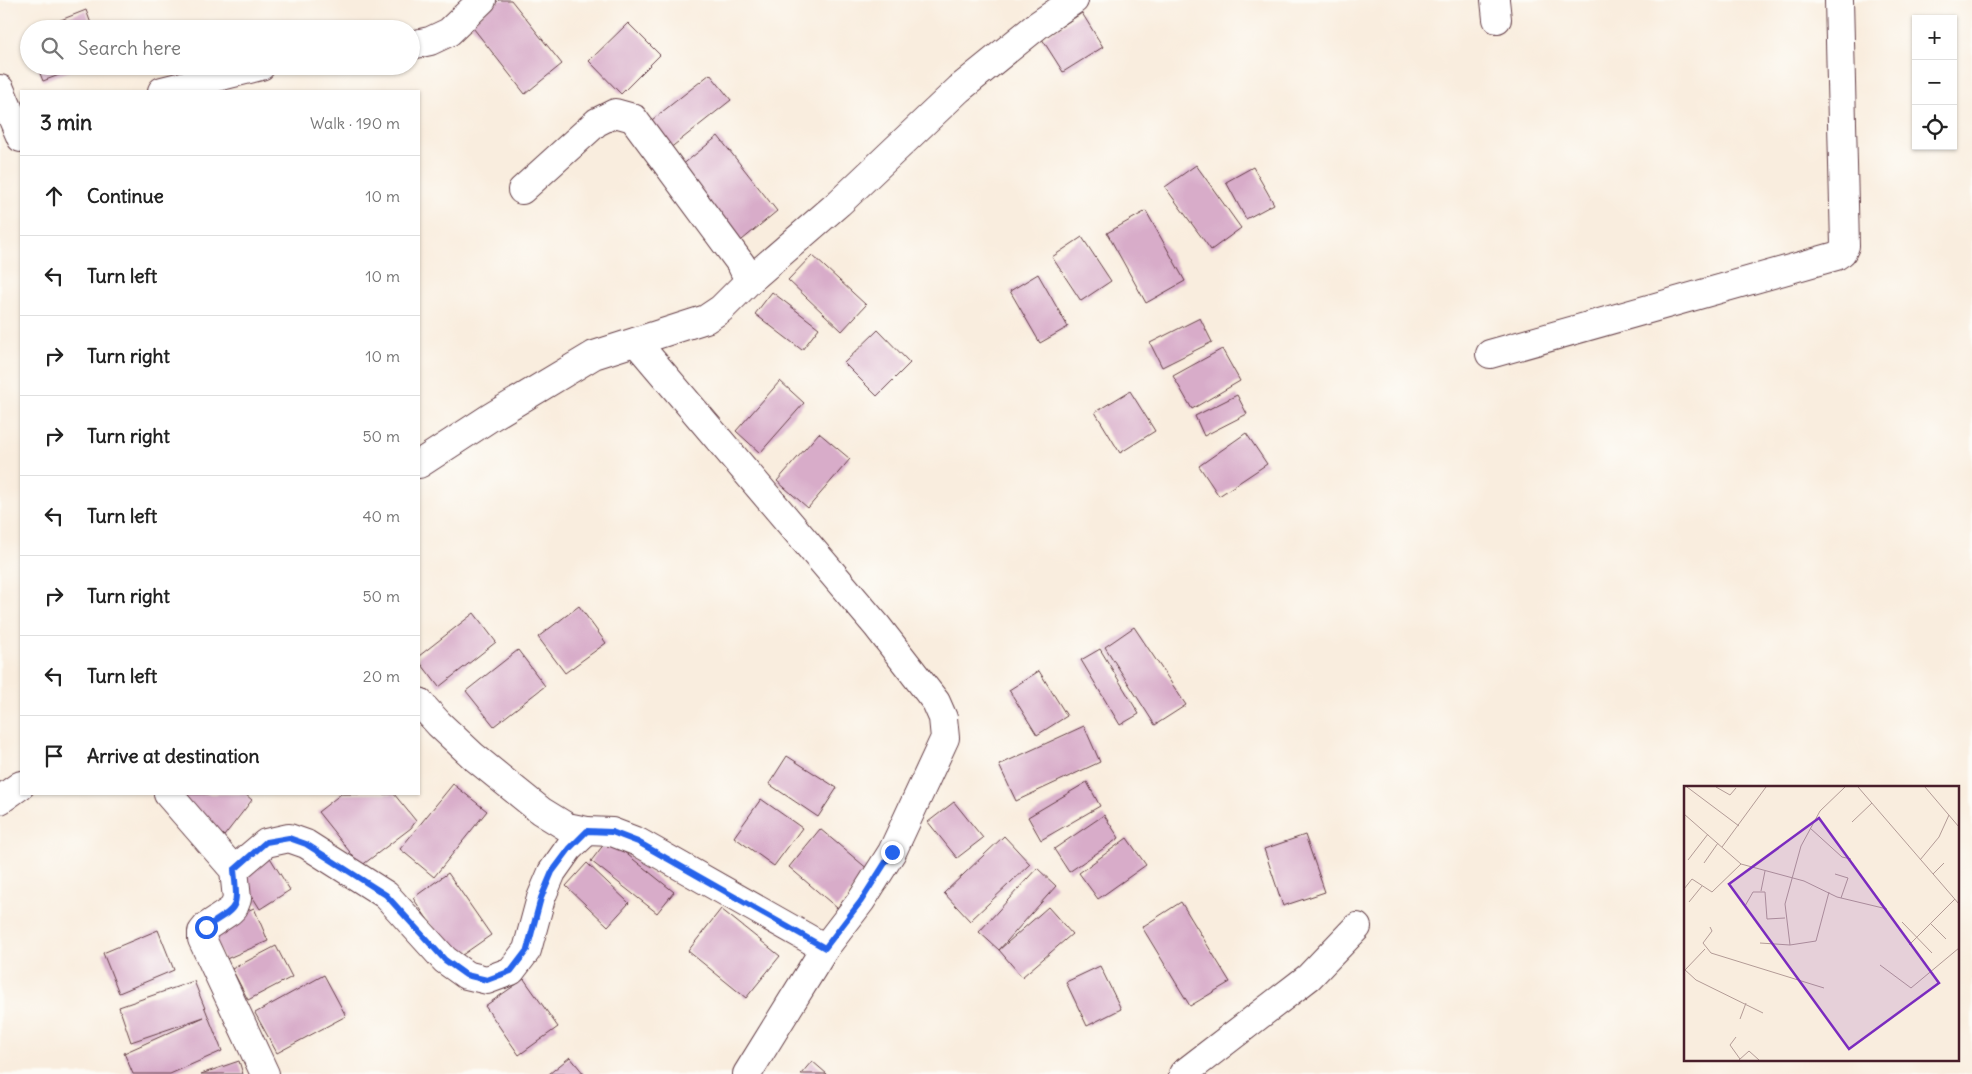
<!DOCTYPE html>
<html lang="en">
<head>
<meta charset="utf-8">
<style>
	body { margin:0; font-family:Delius,sans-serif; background:#f6f6f6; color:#222 }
	.controls { position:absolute; right:15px; top:15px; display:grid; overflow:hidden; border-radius:0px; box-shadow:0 1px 4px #0004 }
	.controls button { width:45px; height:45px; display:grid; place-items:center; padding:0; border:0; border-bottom:1px solid #e0e0e0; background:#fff; color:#222; font:25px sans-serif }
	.stop { position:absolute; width:15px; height:15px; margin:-11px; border:4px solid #2563eb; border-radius:50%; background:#fff }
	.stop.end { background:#2563eb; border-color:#fff; box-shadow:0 1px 5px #0008 }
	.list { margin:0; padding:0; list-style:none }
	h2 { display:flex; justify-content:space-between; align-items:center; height:65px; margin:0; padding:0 20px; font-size:21px }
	h2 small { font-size:16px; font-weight:400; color:#767676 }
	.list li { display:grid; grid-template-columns:32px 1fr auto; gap:15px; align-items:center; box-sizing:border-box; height:80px; padding:0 20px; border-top:1px solid #e0e0e0 }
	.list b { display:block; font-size:19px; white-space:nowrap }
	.list em { font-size:16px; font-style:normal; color:#767676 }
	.icon { flex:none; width:28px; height:28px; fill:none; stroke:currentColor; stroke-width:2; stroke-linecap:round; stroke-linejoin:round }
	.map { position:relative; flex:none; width:1972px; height:1074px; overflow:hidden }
	.search { position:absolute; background:#fff; box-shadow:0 1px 4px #0004; left:20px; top:20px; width:400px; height:55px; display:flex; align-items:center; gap:12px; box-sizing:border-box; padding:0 18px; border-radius:28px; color:#767676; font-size:19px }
	.panel { position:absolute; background:#fff; box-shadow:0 1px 4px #0004; left:20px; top:90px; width:400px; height:705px; border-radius:0px }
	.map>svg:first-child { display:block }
	.building { fill:#d8acc9 }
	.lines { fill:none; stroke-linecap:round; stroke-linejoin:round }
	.street-casing { stroke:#643e46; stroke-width:30 }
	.street { stroke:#fff; stroke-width:28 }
	.route { stroke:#2563eb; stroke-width:6 }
	.inset-road { fill:none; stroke:#b39b96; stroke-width:1 }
	.view { fill:#7b2cbf; fill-opacity:0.15; stroke:#7b2cbf; stroke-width:2.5 }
	.inset-edge { fill:none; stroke:#4a1f2b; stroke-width:2.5 }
</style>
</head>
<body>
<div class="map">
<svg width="1972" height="1074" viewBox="0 0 1972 1074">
	<rect width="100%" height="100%" fill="#fdfcf7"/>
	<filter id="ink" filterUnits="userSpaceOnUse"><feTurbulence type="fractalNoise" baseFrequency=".02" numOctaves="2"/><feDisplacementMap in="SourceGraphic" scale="10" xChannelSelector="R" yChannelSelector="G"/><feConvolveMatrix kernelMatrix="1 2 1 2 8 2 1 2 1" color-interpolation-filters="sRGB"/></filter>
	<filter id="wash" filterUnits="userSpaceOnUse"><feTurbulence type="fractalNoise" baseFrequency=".0096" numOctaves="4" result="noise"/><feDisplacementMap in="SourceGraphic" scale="20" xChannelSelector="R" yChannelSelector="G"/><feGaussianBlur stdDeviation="1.12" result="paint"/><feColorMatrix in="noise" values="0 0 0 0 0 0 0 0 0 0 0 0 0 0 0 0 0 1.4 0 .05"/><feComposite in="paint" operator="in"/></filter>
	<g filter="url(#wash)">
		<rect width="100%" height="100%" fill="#f9edde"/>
		<g id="blocks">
			<g class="building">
				<polygon points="499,0 511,0 562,64 525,94 470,24"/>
				<polygon points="86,10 93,29 38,29"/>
				<polygon points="1082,13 1103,47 1063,72 1042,39"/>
				<polygon points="628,23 660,55 621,94 589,61"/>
				<polygon points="37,66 83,66 43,81"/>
				<polygon points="710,74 731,100 664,153 643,127"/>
				<polygon points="718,136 777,211 736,245 676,170"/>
				<polygon points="1196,165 1241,228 1211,250 1165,187"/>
				<polygon points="1253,167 1274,204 1246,219 1226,182"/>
				<polygon points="1146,211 1185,281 1146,303 1107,233"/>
				<polygon points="1082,237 1111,281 1081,301 1052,257"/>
				<polygon points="812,255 866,305 842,331 788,280"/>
				<polygon points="1038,274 1068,327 1040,343 1010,291"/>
				<polygon points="772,292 819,328 802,350 755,314"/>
				<polygon points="1200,318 1212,342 1162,367 1150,343"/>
				<polygon points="878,330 910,363 877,396 844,363"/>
				<polygon points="1222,349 1240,381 1192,409 1173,376"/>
				<polygon points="780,381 804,403 760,453 736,431"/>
				<polygon points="1130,391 1155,431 1120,453 1095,412"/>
				<polygon points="1237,395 1247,414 1204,436 1195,416"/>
				<polygon points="819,433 850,459 808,508 777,481"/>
				<polygon points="1246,433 1267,464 1219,496 1199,466"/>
				<polygon points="579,606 606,643 565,673 538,637"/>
				<polygon points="474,613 496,642 439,687 419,661 419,656"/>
				<polygon points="1134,627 1186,705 1155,725 1105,647"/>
				<polygon points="1100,649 1139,714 1120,725 1081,660"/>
				<polygon points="518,650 545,686 494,726 466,691"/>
				<polygon points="1039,671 1067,716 1037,735 1009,690"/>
				<polygon points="1084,726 1100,762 1016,801 999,765"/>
				<polygon points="787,756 837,788 818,817 769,784"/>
				<polygon points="1087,782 1100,806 1041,840 1028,817"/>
				<polygon points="453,784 487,811 434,877 400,849"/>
				<polygon points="182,794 245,794 252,800 224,836 177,800"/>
				<polygon points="341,794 394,794 416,821 411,828 361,866 318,812"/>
				<polygon points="761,799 802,828 774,866 734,837"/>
				<polygon points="954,802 983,838 957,858 928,822"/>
				<polygon points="1104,815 1119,838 1069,872 1054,849"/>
				<polygon points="820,829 869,870 837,908 789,867"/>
				<polygon points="1305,835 1325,892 1283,906 1264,849"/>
				<polygon points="1004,836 1030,864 970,921 944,893"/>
				<polygon points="1127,838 1146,865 1098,899 1079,873"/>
				<polygon points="608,839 674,892 657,913 591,861"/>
				<polygon points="269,856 290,890 260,909 239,875"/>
				<polygon points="587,863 629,903 608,926 566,886"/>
				<polygon points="1037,868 1056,886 999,950 1048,907 1072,934 1022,977 999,950 979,932"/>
				<polygon points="448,873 491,935 455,960 413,898"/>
				<polygon points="1181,902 1230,982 1190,1006 1142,927"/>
				<polygon points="254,908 268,941 224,960 209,927"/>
				<polygon points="721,909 780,956 746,998 688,951"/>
				<polygon points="158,930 174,970 119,993 103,953"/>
				<polygon points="276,946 292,977 248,1000 232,969"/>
				<polygon points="1100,966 1121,1009 1087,1026 1066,982"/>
				<polygon points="324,975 346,1016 277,1053 255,1013"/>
				<polygon points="524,979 558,1027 519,1055 485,1006"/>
				<polygon points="194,981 222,1051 170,1074 133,1074 124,1053 204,1017 131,1042 119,1007"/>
				<polygon points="570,1057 584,1074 549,1074"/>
				<polygon points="239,1061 243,1074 201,1074"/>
				<polygon points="812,1061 827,1074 801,1074"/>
			</g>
		</g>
	</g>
	<g filter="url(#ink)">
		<use href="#blocks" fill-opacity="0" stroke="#643e46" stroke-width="1"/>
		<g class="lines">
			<defs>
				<g id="street">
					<polyline points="1495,0 1497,19"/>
					<polyline points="411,45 430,41 449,32 482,0"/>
					<polyline points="0,89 21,138"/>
					<polyline points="162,91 261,66"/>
					<polyline points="522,190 597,122 615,113 633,118 741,264 749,281"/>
					<polyline points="1490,354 1836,256 1842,252 1845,246 1839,0"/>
					<polyline points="419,464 491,417 594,355 706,319 721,309 749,281 839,203 959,89 1038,25 1074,0"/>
					<polyline points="419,702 439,724 473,756 541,811 567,827 587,831 612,832 638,842 825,948 861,901 892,852 945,738 943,718 936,702 877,626 636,342"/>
					<polyline points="168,794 234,870 237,899 234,907 230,911 206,927 202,932 202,939 265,1074"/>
					<polyline points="0,800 21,785"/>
					<polyline points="234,870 266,843 289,838 306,844 386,895 445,960 466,975 487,980 511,971 527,950 541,898 552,872 569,848 587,831"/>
					<polyline points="747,1074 825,948"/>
					<polyline points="1183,1074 1309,977 1357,927"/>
				</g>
			</defs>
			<use href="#street" class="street-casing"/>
			<use href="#street" class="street"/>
		</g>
	</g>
	<g class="lines" filter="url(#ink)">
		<path class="route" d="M206,927C239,906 238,910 234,870L266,842L289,838L306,844L386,895L445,960L466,975L487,980L511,971L527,950L541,898L552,872L570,848L587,831L612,832L638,842L825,948L861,901L892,852"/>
	</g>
	<g transform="translate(1684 786)">
		<rect width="275" height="275" fill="#f9edde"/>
		<path class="inset-road" d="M3,1L55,40M32,1L46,9L52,2M174,1L275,118M241,1L275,41M0,28L57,78L120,95L153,111L203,123M168,36L188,17M126,42L158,71L167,73M38,61L82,1M4,74L24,48M236,74L255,51L265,29M20,77L34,57M151,88L164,92L157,112M249,88L260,77M0,103L8,93L28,106L57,78M77,105L81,85M145,106L132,155L106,159L101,118L117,60L136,25L161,1M5,116L18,100M61,120L69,106H81L83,133L101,132M218,136L248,167M247,138L262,153M26,141L28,145L19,157L27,167L140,202M76,157L106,159M225,159L271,113M196,179L227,202L275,162M0,183L12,194L79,227M1,184L21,163M56,233L62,217M52,251L46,259L56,273M55,274L65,265L75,274"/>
		<path class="view" d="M135,32L255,197L165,263L45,98Z"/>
		<rect width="275" height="275" class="inset-edge"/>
	</g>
</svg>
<div class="controls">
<button>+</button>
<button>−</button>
<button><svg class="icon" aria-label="locate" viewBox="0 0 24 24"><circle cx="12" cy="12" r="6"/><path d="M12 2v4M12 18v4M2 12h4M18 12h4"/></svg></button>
</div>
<div class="stop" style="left:206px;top:927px"></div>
<div class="stop end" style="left:892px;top:852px"></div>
<div class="search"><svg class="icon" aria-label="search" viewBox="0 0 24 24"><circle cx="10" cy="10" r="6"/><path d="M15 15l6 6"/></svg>Search here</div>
<section class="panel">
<h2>3 min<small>Walk · 190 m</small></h2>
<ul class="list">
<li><svg class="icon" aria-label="ahead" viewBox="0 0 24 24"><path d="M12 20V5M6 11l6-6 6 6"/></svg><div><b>Continue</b></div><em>10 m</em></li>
<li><svg class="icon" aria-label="left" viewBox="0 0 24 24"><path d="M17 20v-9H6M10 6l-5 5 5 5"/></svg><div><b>Turn left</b></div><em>10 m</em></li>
<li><svg class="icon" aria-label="right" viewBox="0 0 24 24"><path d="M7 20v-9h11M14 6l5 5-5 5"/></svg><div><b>Turn right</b></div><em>10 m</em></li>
<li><svg class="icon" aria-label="right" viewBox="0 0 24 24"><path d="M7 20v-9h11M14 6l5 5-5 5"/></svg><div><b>Turn right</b></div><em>50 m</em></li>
<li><svg class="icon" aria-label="left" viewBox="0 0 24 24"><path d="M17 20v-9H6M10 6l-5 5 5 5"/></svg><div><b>Turn left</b></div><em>40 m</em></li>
<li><svg class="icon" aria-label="right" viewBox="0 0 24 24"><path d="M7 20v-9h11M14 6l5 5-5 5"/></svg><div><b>Turn right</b></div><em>50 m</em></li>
<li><svg class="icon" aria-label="left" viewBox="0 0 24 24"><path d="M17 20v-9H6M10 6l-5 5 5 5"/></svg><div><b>Turn left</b></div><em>20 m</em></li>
<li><svg class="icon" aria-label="arrive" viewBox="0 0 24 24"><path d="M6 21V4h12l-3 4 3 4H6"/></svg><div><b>Arrive at destination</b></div></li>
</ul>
</section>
</div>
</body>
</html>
